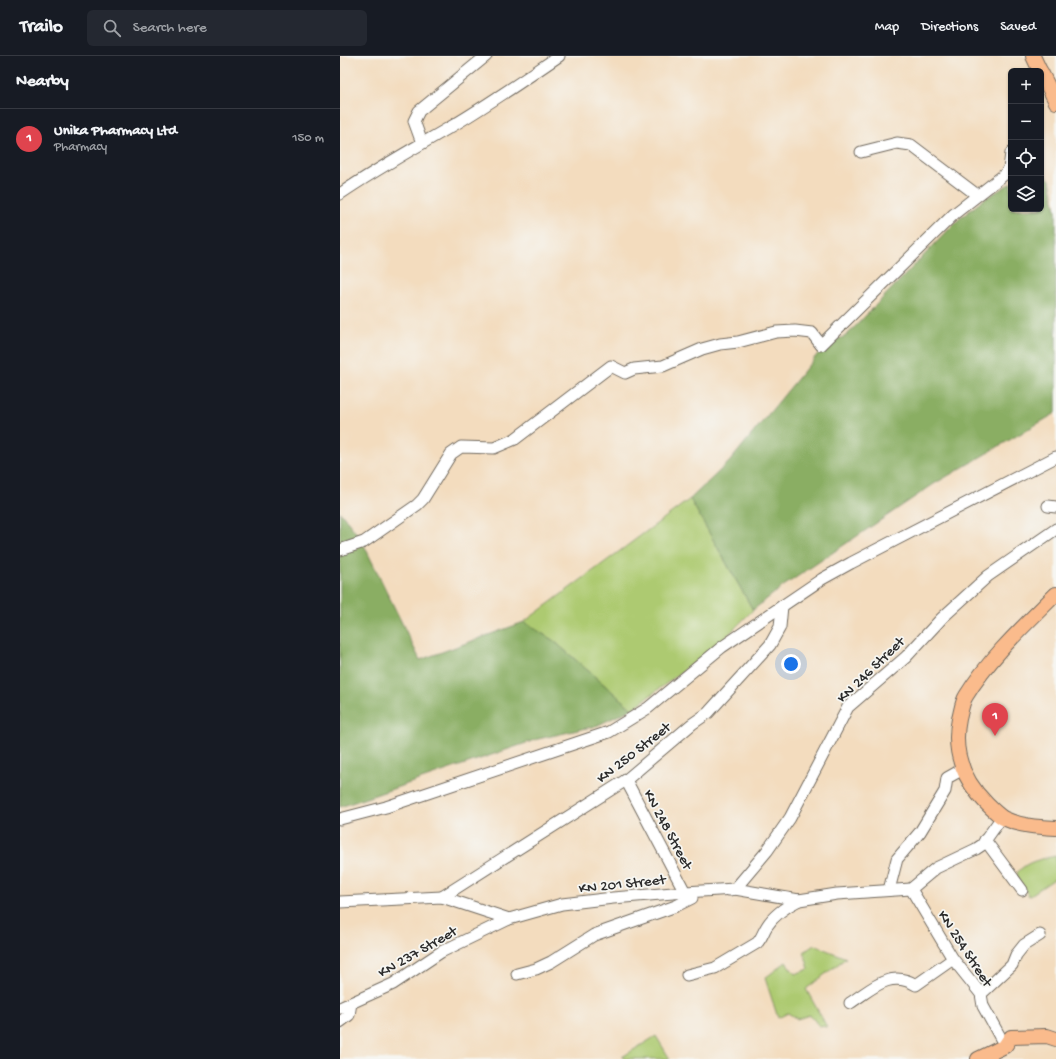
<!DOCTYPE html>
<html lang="en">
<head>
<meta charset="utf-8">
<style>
	body { margin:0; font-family:"Gochi Hand",sans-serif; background:#242831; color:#f1f3f6 }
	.controls { position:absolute; right:12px; top:12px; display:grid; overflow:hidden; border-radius:6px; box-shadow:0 1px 3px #0004 }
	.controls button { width:36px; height:36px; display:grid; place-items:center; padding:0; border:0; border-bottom:1px solid #363941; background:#171b24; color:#f1f3f6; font:20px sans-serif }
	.you { position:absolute; left:451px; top:608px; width:14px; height:14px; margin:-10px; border:3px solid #fff; border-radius:50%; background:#1a73e8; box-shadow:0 0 0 6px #1a73e833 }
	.badge { display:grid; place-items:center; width:26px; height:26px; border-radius:50%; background:#8c9099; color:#fff; font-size:13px; font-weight:700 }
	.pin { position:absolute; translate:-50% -33px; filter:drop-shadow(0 1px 2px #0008) }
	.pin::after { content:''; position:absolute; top:21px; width:14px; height:12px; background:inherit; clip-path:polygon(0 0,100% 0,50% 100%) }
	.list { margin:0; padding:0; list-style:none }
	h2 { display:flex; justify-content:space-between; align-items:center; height:52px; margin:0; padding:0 16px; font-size:17px }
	h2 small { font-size:13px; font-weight:400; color:#9ea1a6 }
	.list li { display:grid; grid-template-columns:26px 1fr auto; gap:12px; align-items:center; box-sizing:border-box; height:60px; padding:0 16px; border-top:1px solid #363941 }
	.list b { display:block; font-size:15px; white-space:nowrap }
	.list p { margin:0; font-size:13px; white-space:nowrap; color:#9ea1a6 }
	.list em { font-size:13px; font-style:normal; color:#9ea1a6 }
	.icon { flex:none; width:22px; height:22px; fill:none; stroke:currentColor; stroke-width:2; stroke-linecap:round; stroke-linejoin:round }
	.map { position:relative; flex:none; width:716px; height:1003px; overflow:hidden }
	header { display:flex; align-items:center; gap:24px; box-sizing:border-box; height:56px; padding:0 20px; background:#171b24; border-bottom:1px solid #363941 }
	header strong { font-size:19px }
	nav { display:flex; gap:22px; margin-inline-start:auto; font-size:14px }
	.search { width:280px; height:36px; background:#242831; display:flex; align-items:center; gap:10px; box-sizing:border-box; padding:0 14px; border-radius:6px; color:#9ea1a6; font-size:15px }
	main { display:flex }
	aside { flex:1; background:#171b24 }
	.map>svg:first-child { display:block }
	.green { fill:#adca71; stroke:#6c7a4e }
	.forest { fill:#8aae63; stroke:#5a6c47 }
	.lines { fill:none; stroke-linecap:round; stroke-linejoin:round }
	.minor-casing { stroke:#71695e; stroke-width:13 }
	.major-casing { stroke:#71695e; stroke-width:16 }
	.minor { stroke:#fff; stroke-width:11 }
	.major { stroke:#fabb8c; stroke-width:14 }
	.labels { text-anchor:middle; stroke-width:3.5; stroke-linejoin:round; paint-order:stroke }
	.street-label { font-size:15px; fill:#2b2b2b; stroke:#f6f6f2 }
</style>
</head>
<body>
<header>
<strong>Trailo</strong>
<div class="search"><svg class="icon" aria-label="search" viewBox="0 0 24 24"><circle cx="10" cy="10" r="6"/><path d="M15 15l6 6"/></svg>Search here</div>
<nav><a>Map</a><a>Directions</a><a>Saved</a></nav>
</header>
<main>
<aside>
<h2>Nearby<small></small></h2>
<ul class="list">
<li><span class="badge" style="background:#e0444e">1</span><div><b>Unika Pharmacy Ltd</b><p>Pharmacy</p></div><em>150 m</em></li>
</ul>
</aside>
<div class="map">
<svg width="716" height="1003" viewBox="0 0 716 1003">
	<rect width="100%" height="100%" fill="#f6f6f2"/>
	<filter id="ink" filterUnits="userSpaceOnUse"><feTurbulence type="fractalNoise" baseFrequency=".025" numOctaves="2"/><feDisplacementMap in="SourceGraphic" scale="8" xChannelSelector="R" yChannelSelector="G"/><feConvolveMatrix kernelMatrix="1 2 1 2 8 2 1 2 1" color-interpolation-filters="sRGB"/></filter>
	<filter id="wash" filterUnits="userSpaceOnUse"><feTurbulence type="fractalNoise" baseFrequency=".012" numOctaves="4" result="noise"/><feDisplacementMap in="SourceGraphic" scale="16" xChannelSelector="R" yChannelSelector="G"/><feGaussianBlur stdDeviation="0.9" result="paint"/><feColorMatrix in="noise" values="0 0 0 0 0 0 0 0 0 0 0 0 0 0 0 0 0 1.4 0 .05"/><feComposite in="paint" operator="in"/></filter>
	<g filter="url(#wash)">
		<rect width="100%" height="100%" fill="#f3dcbe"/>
		<g class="green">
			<polygon points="350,443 413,554 377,590 292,653 214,585 184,566"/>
			<path d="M716,800V822L689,840L678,824L677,817C686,805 702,803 716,800Z"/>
			<polygon points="474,889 506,902 466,933 487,971 479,970 470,959 457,963 448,957 438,962 425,922 446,906 455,918 469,913 464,896"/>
			<polygon points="316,980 330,1003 284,1003 282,1001"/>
		</g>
		<g class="forest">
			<polygon points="701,114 710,124 716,155 716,357 594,428 442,531 413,554 350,443 390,405 486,288 506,280 618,164 643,144 671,127 671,153 701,153"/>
			<polygon points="0,456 21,483 80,604 184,566 214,585 292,653 256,670 198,683 0,751"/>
		</g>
	</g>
	<g filter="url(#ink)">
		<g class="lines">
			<defs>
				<g id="minor">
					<polyline points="82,87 74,65 79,55 146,0"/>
					<polyline points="521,96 557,87 571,89 637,139"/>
					<path d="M0,138C35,114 71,94 107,73C145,51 182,25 219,0"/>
					<polyline points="708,450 716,451"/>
					<polyline points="0,494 24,486 77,449 83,443 111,398 121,391 154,392 175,383 271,310 285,317 294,313 323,310 362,293 380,288 398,286 436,276 455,275 472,277 481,289 614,158 665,118 669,113 671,97"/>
					<polyline points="0,763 46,751 269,676 308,652 382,591 482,523 511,507 716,401"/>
					<polyline points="645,784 682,834"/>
					<polyline points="571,833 613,903 641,938 643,950 665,990"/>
					<polyline points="571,833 596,812 636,793 642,789 662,761"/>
					<polyline points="389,834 395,833 427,795 450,762 508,651 566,601 602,562 648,520 716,473"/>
					<polyline points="549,834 557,803 580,776 605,735 607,722 623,713"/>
					<polyline points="102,841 286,724 352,668 368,657 430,589 440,571 442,550"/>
					<polyline points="0,846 102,841 169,863 222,848 273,842 345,836 395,833 459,844 497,838 571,833"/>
					<polyline points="177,918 196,913 211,906 254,879 336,850 352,842 345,836 286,724"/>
					<path d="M347,919L375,912L417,887C422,882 423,876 427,870C434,859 447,850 459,844"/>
					<polyline points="641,938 672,909 676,899 684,889 700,879"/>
					<path d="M510,947C532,933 550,913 576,929L613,903"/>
					<polyline points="0,952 53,928 101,896 169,863"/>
					<polyline points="0,966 9,959 11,947"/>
				</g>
				<g id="major">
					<polyline points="693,0 700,15"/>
					<polyline points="701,16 716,46"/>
					<path d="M716,538C684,570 650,601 626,640C622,646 621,656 619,663C612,696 624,725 647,748C652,753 657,758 663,762C680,770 697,771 716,772"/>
					<polyline points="638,1003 665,990 671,981 707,980 716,983"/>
				</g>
			</defs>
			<use href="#minor" class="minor-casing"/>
			<use href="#major" class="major-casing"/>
			<use href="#minor" class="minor"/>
			<use href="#major" class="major"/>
		</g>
	</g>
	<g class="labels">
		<g class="street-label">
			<text transform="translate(530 613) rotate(-44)" y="5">KN 246 Street</text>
			<text transform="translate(293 696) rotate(-38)" y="5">KN 250 Street</text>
			<text transform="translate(329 773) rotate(62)" y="5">KN 248 Street</text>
			<text transform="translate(282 827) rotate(-6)" y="5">KN 201 Street</text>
			<text transform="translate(626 892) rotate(57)" y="5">KN 254 Street</text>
			<text transform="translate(77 895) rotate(-30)" y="5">KN 237 Street</text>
		</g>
	</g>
</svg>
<div class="controls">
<button>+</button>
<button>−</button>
<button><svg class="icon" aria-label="locate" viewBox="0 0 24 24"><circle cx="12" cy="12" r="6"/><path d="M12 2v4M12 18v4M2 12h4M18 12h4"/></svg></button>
<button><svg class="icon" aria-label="layers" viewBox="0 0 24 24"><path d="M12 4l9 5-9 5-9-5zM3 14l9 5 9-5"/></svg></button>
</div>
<div class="you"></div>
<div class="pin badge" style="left:655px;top:680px;background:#e0444e">1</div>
</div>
</main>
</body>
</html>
